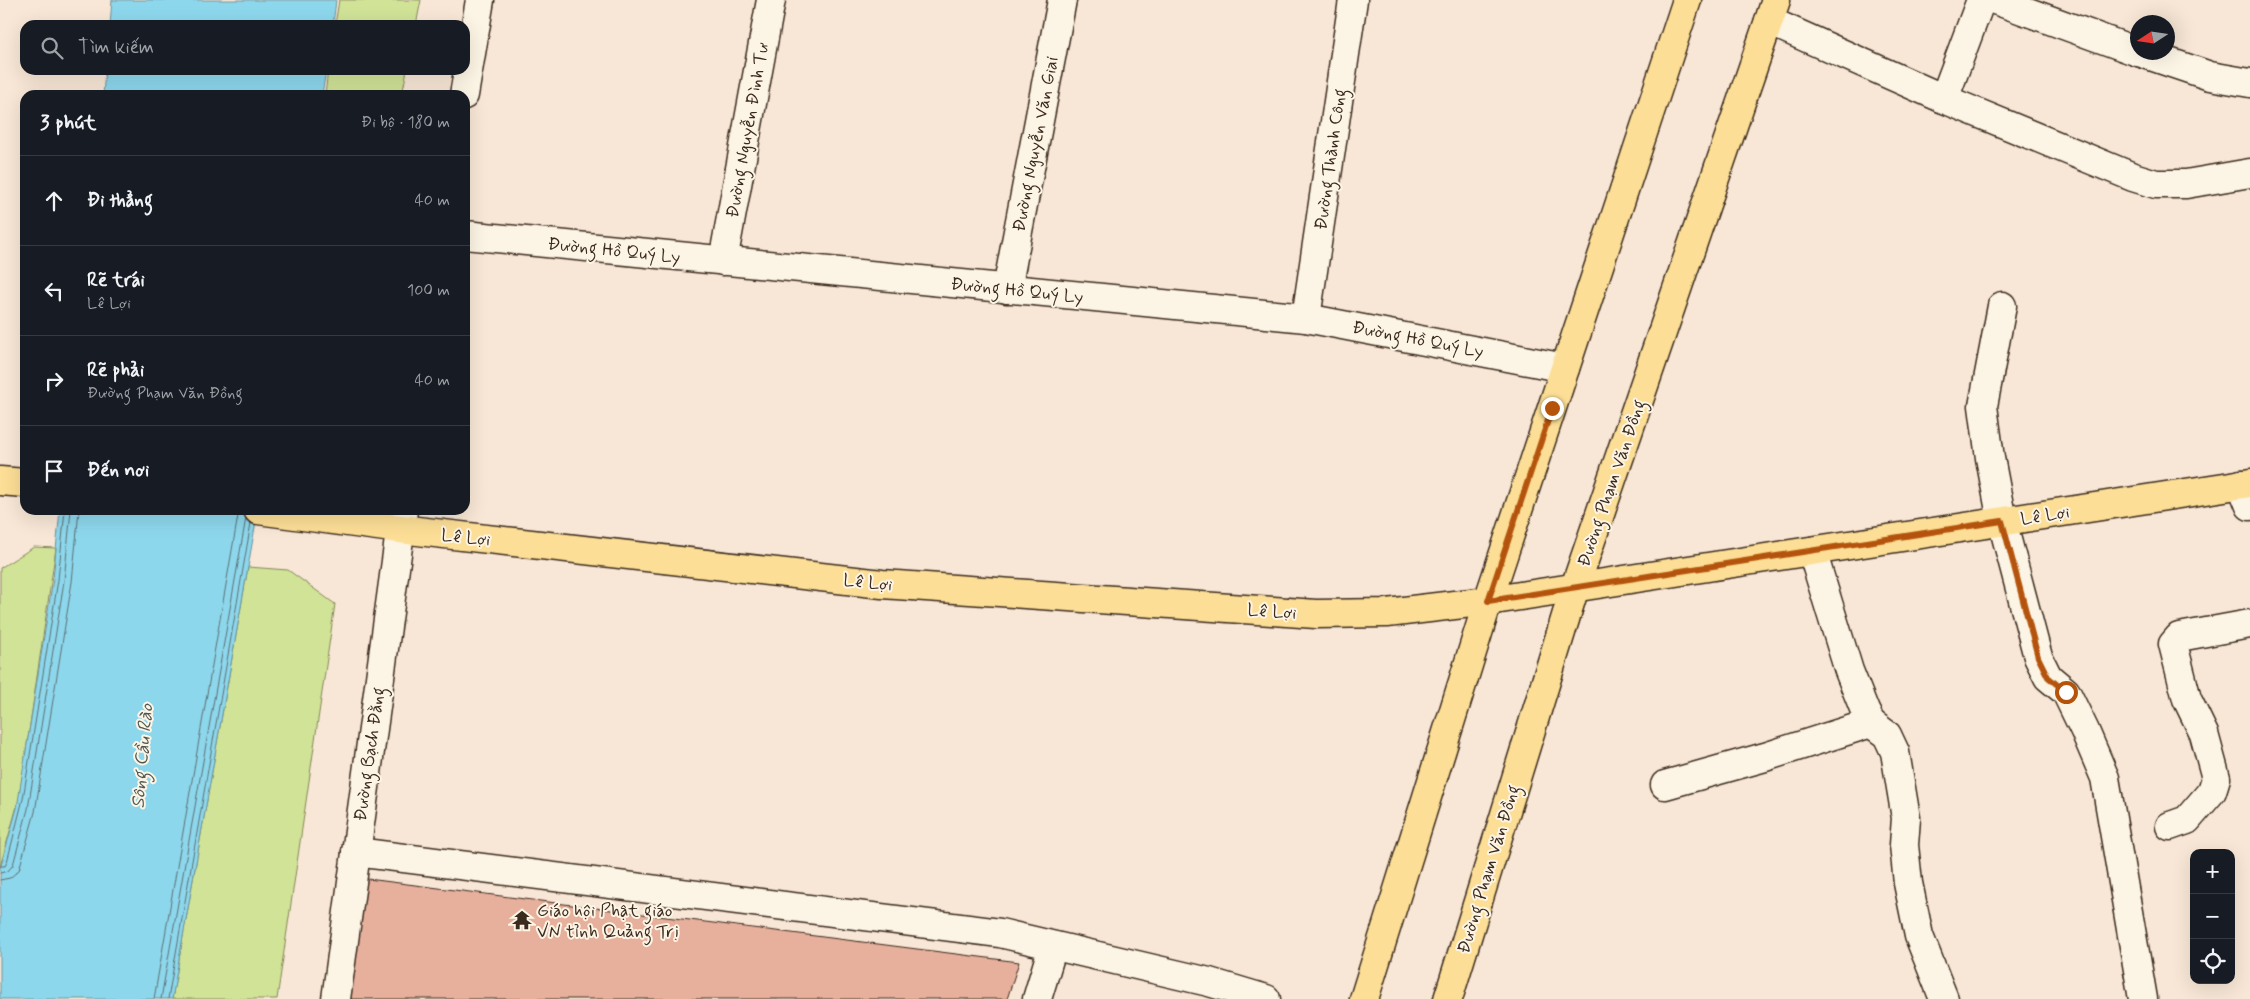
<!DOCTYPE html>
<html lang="vi">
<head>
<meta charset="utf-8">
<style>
	body { margin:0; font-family:Mynerve,sans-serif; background:#20242c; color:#f1f3f6 }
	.controls { position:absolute; right:15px; bottom:15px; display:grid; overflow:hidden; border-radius:10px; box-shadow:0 5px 20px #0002 }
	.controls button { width:45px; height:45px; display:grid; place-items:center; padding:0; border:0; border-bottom:1px solid #363941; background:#171b24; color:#f1f3f6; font:25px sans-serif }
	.compass { position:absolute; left:2130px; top:15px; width:45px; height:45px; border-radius:50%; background:#171b24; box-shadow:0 5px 20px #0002; rotate:258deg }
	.stop { position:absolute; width:15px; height:15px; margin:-11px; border:4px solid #b45309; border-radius:50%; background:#fff }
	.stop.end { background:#b45309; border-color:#fff; box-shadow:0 1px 5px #0008 }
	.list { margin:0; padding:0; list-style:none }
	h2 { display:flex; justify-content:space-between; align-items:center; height:65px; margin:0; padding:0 20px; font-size:21px }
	h2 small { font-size:16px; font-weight:400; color:#9ea1a6 }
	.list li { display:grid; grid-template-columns:32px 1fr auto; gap:15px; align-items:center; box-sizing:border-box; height:90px; padding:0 20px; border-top:1px solid #363941 }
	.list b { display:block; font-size:19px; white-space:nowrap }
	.list p { margin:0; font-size:16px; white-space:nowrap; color:#9ea1a6 }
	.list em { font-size:16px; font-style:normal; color:#9ea1a6 }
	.icon { flex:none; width:28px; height:28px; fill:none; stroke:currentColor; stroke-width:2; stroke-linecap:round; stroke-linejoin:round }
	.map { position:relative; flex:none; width:2250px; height:999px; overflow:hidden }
	.search { position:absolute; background:#171b24; box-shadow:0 5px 20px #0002; left:20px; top:20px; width:450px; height:55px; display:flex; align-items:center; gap:12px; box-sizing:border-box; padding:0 18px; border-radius:15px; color:#9ea1a6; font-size:19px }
	.panel { position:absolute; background:#171b24; box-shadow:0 5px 20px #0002; left:20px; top:90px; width:450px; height:425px; border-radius:15px }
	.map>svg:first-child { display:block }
	.green { fill:#d0e397; stroke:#86865a }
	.water { fill:#8dd7ed; stroke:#6c929a }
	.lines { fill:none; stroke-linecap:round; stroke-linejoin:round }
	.shore { stroke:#5c6f71; stroke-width:1 }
	.building { fill:#e7b09c; stroke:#3b2a1e }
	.minor-casing { stroke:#3b2a1e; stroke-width:31 }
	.major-casing { stroke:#3b2a1e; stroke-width:31 }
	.minor { stroke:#fcf5e5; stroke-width:28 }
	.major { stroke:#fcde96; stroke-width:28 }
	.route { stroke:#b45309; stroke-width:6 }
	.labels { text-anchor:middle; stroke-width:4; stroke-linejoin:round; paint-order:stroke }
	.street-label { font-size:18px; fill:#3b2a1e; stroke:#fcf5e5 }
	.poi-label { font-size:18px; fill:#3b2a1e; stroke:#fcf5e5; text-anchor:start }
	.water-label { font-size:19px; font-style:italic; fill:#505552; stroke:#fcf5e5 }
</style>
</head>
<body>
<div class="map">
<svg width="2250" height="999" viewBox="0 0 2250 999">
	<rect width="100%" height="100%" fill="#f8e7d6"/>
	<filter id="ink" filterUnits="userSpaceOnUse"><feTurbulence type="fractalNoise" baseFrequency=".02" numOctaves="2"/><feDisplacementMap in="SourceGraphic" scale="10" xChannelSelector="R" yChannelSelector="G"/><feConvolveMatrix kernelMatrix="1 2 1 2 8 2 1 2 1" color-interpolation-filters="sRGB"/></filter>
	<g filter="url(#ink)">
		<g class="green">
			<polygon points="339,0 421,0 416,25 335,25"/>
			<polygon points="328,70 407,70 402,95 325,95"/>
			<polygon points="34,547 56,548 19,799 0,867 0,568"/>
			<polygon points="248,567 288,570 335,604 277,999 172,999"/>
		</g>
		<g class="water">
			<polygon points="112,0 336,0 333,25 110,25"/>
			<polygon points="105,70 326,70 322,95 103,95"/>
			<polygon points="60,510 258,510 172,999 0,999 0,869 17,808 53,579"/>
		</g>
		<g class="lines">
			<g class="shore">
				<polyline points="0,866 5,866 7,862 23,799 58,580 65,510"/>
				<polyline points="0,873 8,871 13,865 28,809 64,581 71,510"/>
				<polyline points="0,880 10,878 19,870 35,812 72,582 79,510"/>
				<polyline points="154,999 239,510"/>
				<polyline points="161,999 246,518"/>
				<polyline points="168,999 251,523"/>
			</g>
		</g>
		<polygon class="building" points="360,878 1019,962 1007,999 346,999"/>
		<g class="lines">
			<defs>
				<g id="minor">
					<polyline points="1995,0 2138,52"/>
					<polyline points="1769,21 1944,99 2133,177 2156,184 2186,184 2250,173"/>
					<polyline points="2139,52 2210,76 2250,83"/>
					<polyline points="464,95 480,0"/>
					<polyline points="1944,99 1981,0"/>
					<polyline points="465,235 1306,318 1565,368"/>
					<polyline points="723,261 771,0"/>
					<polyline points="1007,289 1062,0"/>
					<polyline points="2002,306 1983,406 1990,458 2002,521 2038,657 2048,677 2066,692 2085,731 2105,778 2143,999"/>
					<polyline points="1306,318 1353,0"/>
					<polyline points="2241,484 2250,506"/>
					<polyline points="1812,551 1849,671 1865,711 1871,723 1887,735 1895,752 1906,818 1904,845 1908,883 1919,936 1944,999"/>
					<polyline points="1665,785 1765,757 1871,723"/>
					<polyline points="2170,826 2187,820 2212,791 2216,778 2204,734 2187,699 2173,644 2179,637 2250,624"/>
					<polyline points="356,852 1000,933 1209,982 1266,999"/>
					<polyline points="336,999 403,510"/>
					<polyline points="1037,999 1053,946"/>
				</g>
				<g id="major">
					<polyline points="0,481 25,483"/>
					<polyline points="258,510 400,529 882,584 1316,614 1387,613 1488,601 2250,483"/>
					<polyline points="1364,999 1488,601 1687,0"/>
					<polyline points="1448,999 1575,587 1776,0"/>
				</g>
			</defs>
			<use href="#minor" class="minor-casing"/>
			<use href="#major" class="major-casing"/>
			<use href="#minor" class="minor"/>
			<use href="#major" class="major"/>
		</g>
	</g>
	<g class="lines" filter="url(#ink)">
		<polyline class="route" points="1552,408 1488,601 2002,521 2038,657 2048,677 2066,692"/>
	</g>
	<defs>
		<symbol id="temple-bare" viewBox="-9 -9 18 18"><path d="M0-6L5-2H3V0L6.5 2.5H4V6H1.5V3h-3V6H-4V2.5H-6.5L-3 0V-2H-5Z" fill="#3b2a1e" stroke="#fcf5e5" stroke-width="2.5" paint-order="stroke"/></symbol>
	</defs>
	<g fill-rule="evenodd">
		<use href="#temple-bare" x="508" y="906" width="28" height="28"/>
	</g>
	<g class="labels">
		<g class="street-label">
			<text transform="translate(747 130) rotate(-80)" y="6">Đường Nguyễn Đình Tư</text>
			<text transform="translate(1035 144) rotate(-79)" y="6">Đường Nguyễn Văn Giai</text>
			<text transform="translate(1330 159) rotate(-82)" y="6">Đường Thành Công</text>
			<text transform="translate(614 250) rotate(6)" y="6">Đường Hồ Quý Ly</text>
			<text transform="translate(1017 290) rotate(6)" y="6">Đường Hồ Quý Ly</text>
			<text transform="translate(1418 339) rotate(11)" y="6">Đường Hồ Quý Ly</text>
			<text transform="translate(1611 483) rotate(-71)" y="6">Đường Phạm Văn Đồng</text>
			<text transform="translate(2045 515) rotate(-9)" y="6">Lê Lợi</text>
			<text transform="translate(466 537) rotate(6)" y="6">Lê Lợi</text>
			<text transform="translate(868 582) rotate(6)" y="6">Lê Lợi</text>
			<text transform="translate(1272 611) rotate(4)" y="6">Lê Lợi</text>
			<text transform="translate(369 754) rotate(-82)" y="6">Đường Bạch Đằng</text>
			<text transform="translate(1488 869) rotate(-73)" y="6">Đường Phạm Văn Đồng</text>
		</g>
		<g class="poi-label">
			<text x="537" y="916">Giáo hội Phật giáo<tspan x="537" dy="21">VN tỉnh Quảng Trị</tspan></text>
		</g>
		<g class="water-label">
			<text transform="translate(141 756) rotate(-85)" y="7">Sông Cầu Rào</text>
		</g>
	</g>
</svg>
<div class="controls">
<button>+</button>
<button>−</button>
<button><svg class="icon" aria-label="locate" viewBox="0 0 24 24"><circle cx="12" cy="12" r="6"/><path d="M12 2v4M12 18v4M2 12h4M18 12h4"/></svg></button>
</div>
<svg class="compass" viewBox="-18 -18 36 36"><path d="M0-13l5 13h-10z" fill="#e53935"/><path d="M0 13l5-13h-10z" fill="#9ea1a6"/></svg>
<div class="stop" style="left:2066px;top:692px"></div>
<div class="stop end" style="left:1552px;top:408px"></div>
<div class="search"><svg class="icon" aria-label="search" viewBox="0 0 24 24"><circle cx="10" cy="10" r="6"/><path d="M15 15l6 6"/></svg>Tìm kiếm</div>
<section class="panel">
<h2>3 phút<small>Đi bộ · 180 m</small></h2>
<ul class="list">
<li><svg class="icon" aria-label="ahead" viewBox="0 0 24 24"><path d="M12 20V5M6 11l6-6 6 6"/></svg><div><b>Đi thẳng</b></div><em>40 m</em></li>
<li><svg class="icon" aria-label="left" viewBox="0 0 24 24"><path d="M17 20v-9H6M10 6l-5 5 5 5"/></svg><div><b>Rẽ trái</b><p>Lê Lợi</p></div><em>100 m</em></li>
<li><svg class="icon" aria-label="right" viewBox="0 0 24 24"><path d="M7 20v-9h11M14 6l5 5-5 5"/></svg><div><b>Rẽ phải</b><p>Đường Phạm Văn Đồng</p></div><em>40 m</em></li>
<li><svg class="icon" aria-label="arrive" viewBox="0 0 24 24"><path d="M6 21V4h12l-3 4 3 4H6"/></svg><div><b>Đến nơi</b></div></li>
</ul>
</section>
</div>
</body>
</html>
